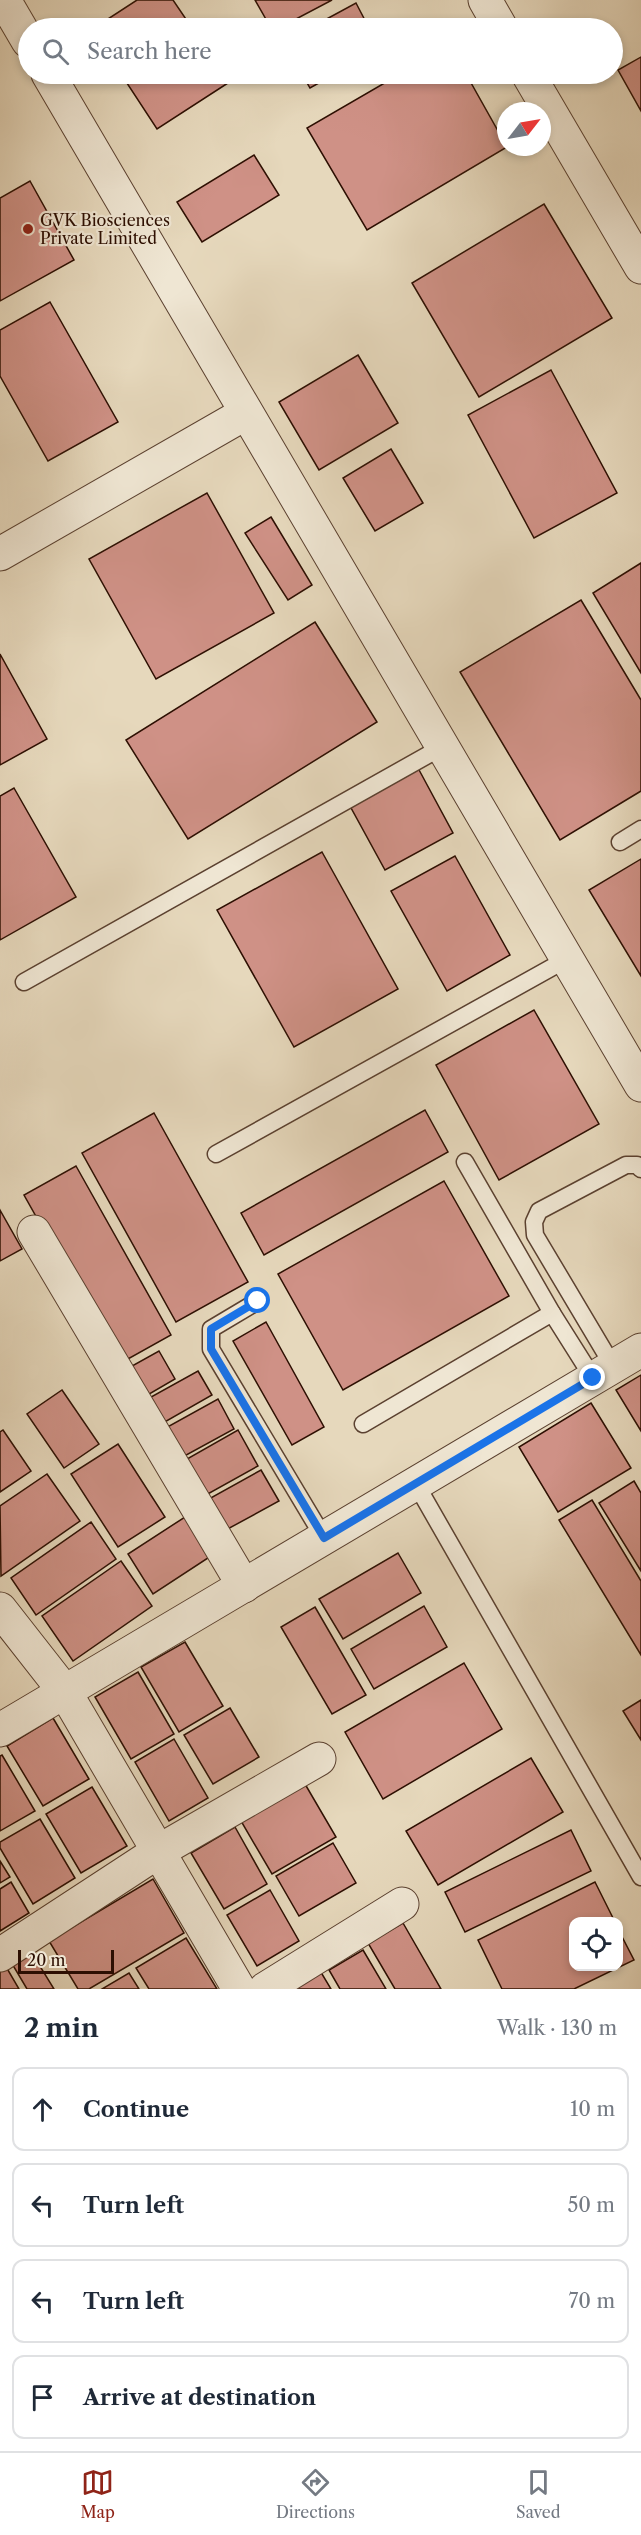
<!DOCTYPE html>
<html lang="en">
<head>
<meta charset="utf-8">
<style>
	body { margin:0; font-family:"Libre Caslon Text",serif; background:#f6f6f7; color:#1f2937 }
	.controls { position:absolute; right:18px; bottom:18px; display:grid; overflow:hidden; border-radius:12px; box-shadow:0 3px 9px #0003 }
	.controls button { width:54px; height:54px; display:grid; place-items:center; padding:0; border:0; border-bottom:2px solid #e0e1e3; background:#fff; color:#1f2937; font:30px sans-serif }
	.compass { position:absolute; left:497px; top:102px; width:54px; height:54px; border-radius:50%; background:#fff; box-shadow:0 3px 9px #0003; rotate:59deg }
	.scale { position:absolute; left:18px; bottom:15px; width:96px; box-sizing:border-box; padding-left:6px; border:3px solid #2d0f02; border-top:0; font-size:16px; line-height:21px; white-space:nowrap; color:#2d0f02; -webkit-text-stroke:4px #efe6d3; paint-order:stroke }
	.stop { position:absolute; width:18px; height:18px; margin:-14px; border:4px solid #1a73e8; border-radius:50%; background:#fff }
	.stop.end { background:#1a73e8; border-color:#fff; box-shadow:0 2px 6px #0008 }
	.list { margin:0; padding:0; list-style:none }
	h2 { display:flex; justify-content:space-between; align-items:center; height:78px; margin:0; padding:0 24px; font-size:26px }
	h2 small { font-size:20px; font-weight:400; color:#747a83 }
	.list li { display:grid; grid-template-columns:39px 1fr auto; gap:18px; align-items:center; box-sizing:border-box; height:84px; margin:0 12px 12px; padding:0 12px; border:2px solid #e0e1e3; border-radius:12px }
	.list b { display:block; font-size:22px; white-space:nowrap }
	.list em { font-size:20px; font-style:normal; color:#747a83 }
	.icon { flex:none; width:33px; height:33px; fill:none; stroke:currentColor; stroke-width:2; stroke-linecap:round; stroke-linejoin:round }
	.map { position:relative; flex:none; width:641px; height:1989px; overflow:hidden }
	.search { position:absolute; background:#fff; box-shadow:0 3px 9px #0003; left:18px; right:18px; top:18px; height:66px; display:flex; align-items:center; gap:15px; box-sizing:border-box; padding:0 21px; border-radius:33px; color:#747a83; font-size:22px }
	.sheet { height:462px; background:#fff }
	nav { display:flex; justify-content:space-around; align-items:center; box-sizing:border-box; height:84px; border-top:2px solid #e0e1e3; background:#fff; font-size:16px; color:#747a83 }
	nav a { display:grid; justify-items:center; gap:3px }
	nav .on { color:#8f2418 }
	.map>svg:first-child { display:block }
	.building { fill:#cf9186; stroke:#2d0f02; stroke-width:1.5 }
	.lines { fill:none; stroke-linecap:round; stroke-linejoin:round }
	.service-casing { stroke:#5b4130; stroke-width:19 }
	.minor-casing { stroke:#5b4130; stroke-width:35 }
	.tertiary-casing { stroke:#5b4130; stroke-width:35 }
	.service { stroke:#efe6d3; stroke-width:16 }
	.minor { stroke:#efe6d3; stroke-width:33 }
	.tertiary { stroke:#efe6d3; stroke-width:33 }
	.route { stroke:#1a73e8; stroke-width:8 }
	.poi-dot { fill:#8f2418; stroke:#efe6d3; stroke-width:2 }
	.labels { text-anchor:middle; stroke-width:4.5; stroke-linejoin:round; paint-order:stroke }
	.poi-label { font-size:16px; fill:#2d0f02; stroke:#efe6d3; text-anchor:start }
</style>
</head>
<body>
<div class="map">
<svg width="641" height="1989" viewBox="0 0 641 1989">
	<rect width="100%" height="100%" fill="#e6d8bc"/>
	<filter id="stains"><feTurbulence type="fractalNoise" baseFrequency=".00333" numOctaves="4"/><feColorMatrix values="0 0 0 0 .2 0 0 0 0 .09 0 0 0 0 .02 0 0 0 .5 -.17"/></filter>
	<radialGradient id="worn" r=".72"><stop offset=".6" stop-color="#630" stop-opacity="0"/><stop offset="1" stop-color="#630" stop-opacity=".3"/></radialGradient>
	<g class="building">
		<polygon points="137,0 173,0 192,28 94,28"/>
		<polygon points="255,0 332,0 279,28 271,28"/>
		<polygon points="356,3 369,28 310,28"/>
		<polygon points="641,57 641,111 618,70"/>
		<polygon points="121,74 221,74 228,83 157,129"/>
		<polygon points="302,74 335,74 310,88"/>
		<polygon points="400,74 466,74 507,147 367,230 307,128"/>
		<polygon points="254,155 279,195 202,242 177,202"/>
		<polygon points="30,181 74,260 0,301 0,198"/>
		<polygon points="544,204 612,318 479,397 412,283"/>
		<polygon points="50,302 118,422 48,461 0,376 0,330"/>
		<polygon points="358,355 398,423 319,470 279,402"/>
		<polygon points="551,370 617,493 534,538 468,415"/>
		<polygon points="391,449 423,503 375,531 343,478"/>
		<polygon points="207,493 274,613 156,679 89,559"/>
		<polygon points="271,517 312,585 288,600 245,533"/>
		<polygon points="641,563 641,673 593,593"/>
		<polygon points="581,600 641,700 641,791 560,840 460,672"/>
		<polygon points="315,622 377,722 188,839 126,740"/>
		<polygon points="0,654 47,739 0,765"/>
		<polygon points="418,768 453,833 385,870 350,806"/>
		<polygon points="14,788 76,897 0,940 0,796"/>
		<polygon points="322,852 398,989 294,1047 217,910"/>
		<polygon points="455,856 510,955 447,991 391,891"/>
		<polygon points="641,859 641,976 589,890"/>
		<polygon points="534,1010 599,1124 499,1180 436,1065"/>
		<polygon points="425,1110 448,1152 264,1255 241,1213"/>
		<polygon points="154,1113 248,1282 176,1322 82,1153"/>
		<polygon points="76,1166 171,1335 119,1364 24,1195"/>
		<polygon points="444,1181 509,1296 343,1390 278,1274"/>
		<polygon points="0,1210 22,1249 0,1261"/>
		<polygon points="266,1322 324,1427 292,1445 233,1341"/>
		<polygon points="159,1351 175,1379 139,1400 123,1371"/>
		<polygon points="198,1371 212,1395 156,1427 142,1402"/>
		<polygon points="641,1375 641,1431 616,1390"/>
		<polygon points="62,1390 99,1444 64,1468 27,1414"/>
		<polygon points="218,1399 234,1429 179,1459 162,1430"/>
		<polygon points="591,1403 631,1468 558,1512 519,1447"/>
		<polygon points="3,1430 31,1471 0,1492 0,1432"/>
		<polygon points="238,1430 258,1466 206,1495 187,1459"/>
		<polygon points="118,1444 165,1517 118,1547 71,1474"/>
		<polygon points="261,1470 279,1501 224,1531 207,1500"/>
		<polygon points="47,1474 80,1521 1,1576 0,1506"/>
		<polygon points="634,1481 641,1493 641,1571 599,1503"/>
		<polygon points="592,1500 641,1581 641,1655 559,1520"/>
		<polygon points="185,1517 211,1556 153,1594 128,1554"/>
		<polygon points="91,1522 116,1559 36,1615 11,1578"/>
		<polygon points="398,1553 421,1593 343,1639 319,1599"/>
		<polygon points="121,1561 152,1606 73,1661 42,1616"/>
		<polygon points="424,1606 447,1647 374,1689 351,1649"/>
		<polygon points="315,1607 366,1695 332,1714 281,1627"/>
		<polygon points="185,1642 223,1706 179,1732 141,1667"/>
		<polygon points="464,1663 502,1729 383,1799 345,1732"/>
		<polygon points="138,1672 174,1734 131,1759 95,1697"/>
		<polygon points="641,1700 641,1740 623,1711"/>
		<polygon points="230,1708 259,1757 213,1784 184,1735"/>
		<polygon points="53,1718 89,1779 43,1806 7,1746"/>
		<polygon points="174,1739 208,1798 169,1821 135,1762"/>
		<polygon points="2,1755 35,1811 0,1831 0,1756"/>
		<polygon points="531,1758 563,1812 438,1885 406,1831"/>
		<polygon points="305,1784 336,1837 272,1874 241,1821"/>
		<polygon points="92,1787 127,1846 81,1873 46,1814"/>
		<polygon points="40,1819 75,1878 33,1904 0,1848 0,1842"/>
		<polygon points="235,1827 267,1884 224,1909 191,1853"/>
		<polygon points="571,1830 591,1871 465,1932 445,1892"/>
		<polygon points="333,1843 356,1883 299,1916 276,1876"/>
		<polygon points="0,1861 10,1877 0,1883"/>
		<polygon points="153,1879 184,1933 89,1989 78,1989 49,1941"/>
		<polygon points="11,1882 29,1913 0,1931 0,1889"/>
		<polygon points="595,1882 615,1922 574,1922 574,1966 618,1966 618,1929 634,1960 574,1989 502,1989 478,1940"/>
		<polygon points="270,1890 299,1941 257,1966 227,1915"/>
		<polygon points="403,1923 441,1989 395,1989 368,1943"/>
		<polygon points="186,1938 217,1989 149,1989 136,1968"/>
		<polygon points="30,1950 54,1989 27,1989 11,1962"/>
		<polygon points="363,1950 386,1989 340,1989 329,1970"/>
		<polygon points="5,1965 19,1989 0,1989 0,1969"/>
		<polygon points="319,1969 331,1989 284,1989"/>
		<polygon points="129,1973 139,1989 102,1989"/>
	</g>
	<g class="lines">
		<defs>
			<g id="service">
				<polyline points="620,842 641,829"/>
				<polyline points="24,982 442,747"/>
				<polyline points="216,1154 567,959"/>
				<polyline points="465,1162 552,1313"/>
				<polyline points="258,1301 211,1329 211,1349 324,1538"/>
				<polyline points="613,1366 535,1235 534,1222 539,1211 626,1165 637,1165 641,1169"/>
				<polyline points="363,1424 552,1313 593,1378"/>
				<polyline points="416,1484 641,1877"/>
			</g>
			<g id="minor">
				<polyline points="485,0 501,28"/>
				<polyline points="528,74 641,267"/>
				<polyline points="0,554 246,413"/>
				<polyline points="34,1232 244,1586"/>
				<polyline points="0,1609 65,1692 239,1989"/>
				<polyline points="0,1730 641,1350"/>
				<polyline points="0,1955 159,1851 319,1759"/>
				<polyline points="265,1989 402,1904"/>
			</g>
			<g id="tertiary">
				<polyline points="4,0 28,41"/>
				<polyline points="48,74 641,1085"/>
			</g>
		</defs>
		<use href="#service" class="service-casing"/>
		<use href="#minor" class="minor-casing"/>
		<use href="#tertiary" class="tertiary-casing"/>
		<use href="#service" class="service"/>
		<use href="#minor" class="minor"/>
		<use href="#tertiary" class="tertiary"/>
	</g>
	<g class="lines">
		<polyline class="route" points="258,1301 211,1329 211,1349 324,1538 593,1378"/>
	</g>
	<circle class="poi-dot" cx="28" cy="229" r="6"/>
	<g class="labels">
		<g class="poi-label">
			<text x="40" y="226">GVK Biosciences<tspan x="40" dy="18">Private Limited</tspan></text>
		</g>
	</g>
	<rect width="100%" height="100%" filter="url(#stains)"/>
	<rect width="100%" height="100%" fill="url(#worn)"/>
</svg>
<div class="controls">
<button><svg class="icon" aria-label="locate" viewBox="0 0 24 24"><circle cx="12" cy="12" r="6"/><path d="M12 2v4M12 18v4M2 12h4M18 12h4"/></svg></button>
</div>
<svg class="compass" viewBox="-18 -18 36 36"><path d="M0-13l5 13h-10z" fill="#e53935"/><path d="M0 13l5-13h-10z" fill="#747a83"/></svg>
<div class="scale">20 m</div>
<div class="stop" style="left:258px;top:1301px"></div>
<div class="stop end" style="left:593px;top:1378px"></div>
<div class="search"><svg class="icon" aria-label="search" viewBox="0 0 24 24"><circle cx="10" cy="10" r="6"/><path d="M15 15l6 6"/></svg>Search here</div>
</div>
<section class="sheet">
<h2>2 min<small>Walk · 130 m</small></h2>
<ul class="list">
<li><svg class="icon" aria-label="ahead" viewBox="0 0 24 24"><path d="M12 20V5M6 11l6-6 6 6"/></svg><div><b>Continue</b></div><em>10 m</em></li>
<li><svg class="icon" aria-label="left" viewBox="0 0 24 24"><path d="M17 20v-9H6M10 6l-5 5 5 5"/></svg><div><b>Turn left</b></div><em>50 m</em></li>
<li><svg class="icon" aria-label="left" viewBox="0 0 24 24"><path d="M17 20v-9H6M10 6l-5 5 5 5"/></svg><div><b>Turn left</b></div><em>70 m</em></li>
<li><svg class="icon" aria-label="arrive" viewBox="0 0 24 24"><path d="M6 21V4h12l-3 4 3 4H6"/></svg><div><b>Arrive at destination</b></div></li>
</ul>
</section>
<nav>
<a class="on"><svg class="icon" aria-label="map" viewBox="0 0 24 24"><path d="M3 6l6-2 6 2 6-2v14l-6 2-6-2-6 2zM9 4v14M15 6v14"/></svg>Map</a>
<a><svg class="icon" aria-label="directions" viewBox="0 0 24 24"><path d="M12 3l9 9-9 9-9-9zM9 14v-3h6M13 9l2 2-2 2"/></svg>Directions</a>
<a><svg class="icon" aria-label="saved" viewBox="0 0 24 24"><path d="M7 4h10v16l-5-4-5 4z"/></svg>Saved</a>
</nav>
</body>
</html>
